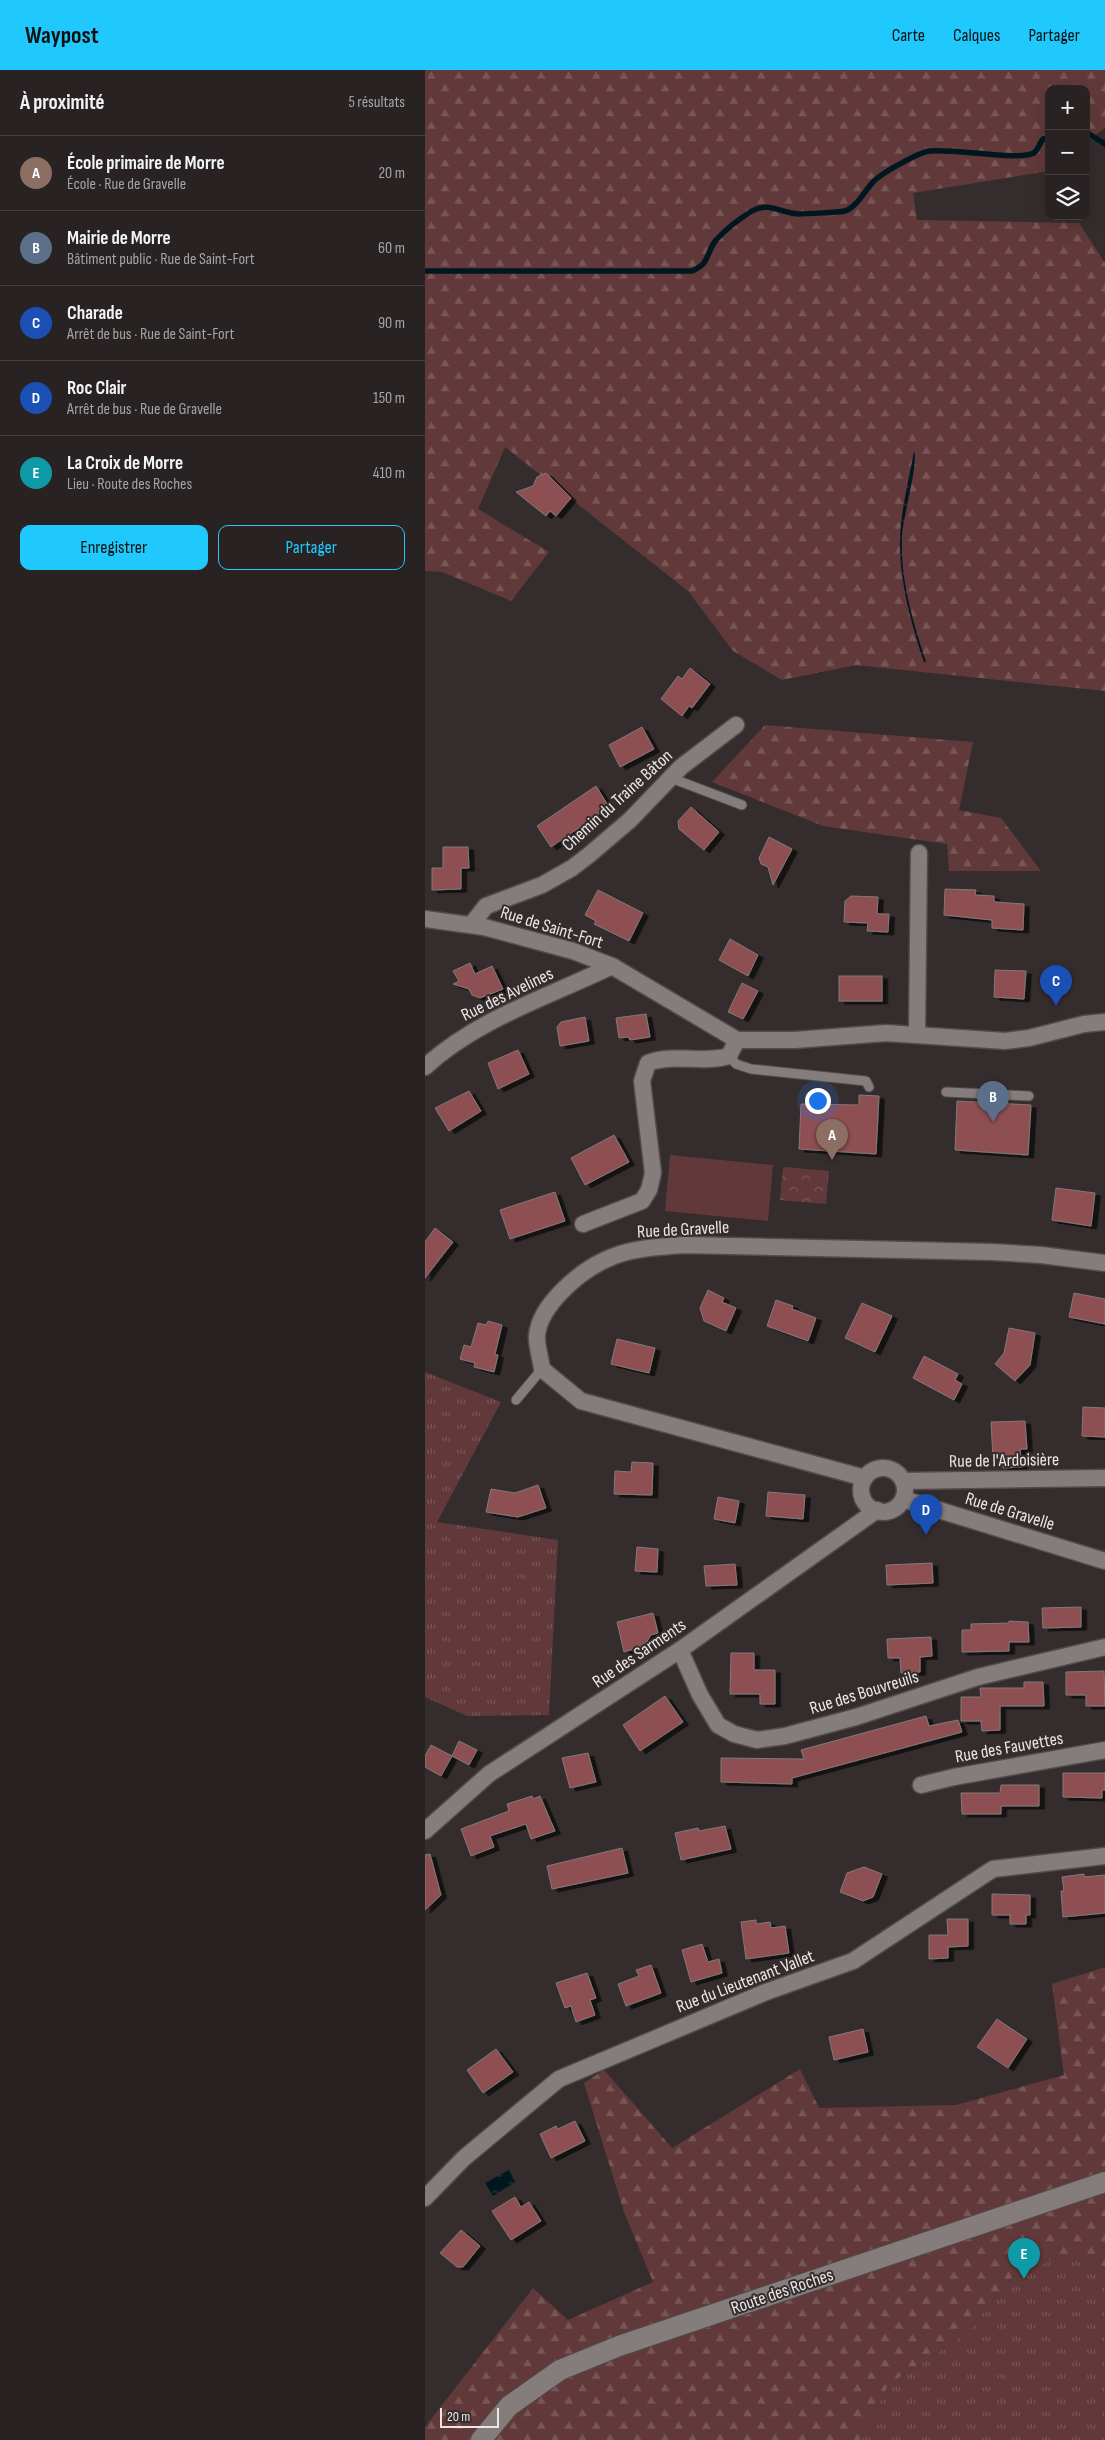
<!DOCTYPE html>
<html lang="fr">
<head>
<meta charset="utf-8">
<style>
	body { margin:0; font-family:"Sofia Sans Condensed",sans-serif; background:#302a2a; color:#f1f3f6 }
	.controls { position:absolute; right:15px; top:15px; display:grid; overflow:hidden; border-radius:10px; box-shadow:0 5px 20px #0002 }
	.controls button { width:45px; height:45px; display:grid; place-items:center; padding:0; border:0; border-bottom:1px solid #443f40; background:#282222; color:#f1f3f6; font:25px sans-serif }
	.scale { position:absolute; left:15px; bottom:12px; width:59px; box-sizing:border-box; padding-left:5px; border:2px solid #ece6e6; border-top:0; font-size:14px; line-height:18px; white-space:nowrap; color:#ece6e6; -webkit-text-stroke:4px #352d2d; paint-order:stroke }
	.you { position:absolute; left:392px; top:1030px; width:18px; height:18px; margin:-12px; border:4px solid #fff; border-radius:50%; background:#1a73e8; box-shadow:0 0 0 8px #1a73e833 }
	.badge { display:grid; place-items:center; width:32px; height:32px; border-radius:50%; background:#20c9fd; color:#fff; font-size:16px; font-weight:700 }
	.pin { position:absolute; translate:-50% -41px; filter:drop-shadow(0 1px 2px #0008) }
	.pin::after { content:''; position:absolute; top:26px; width:18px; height:15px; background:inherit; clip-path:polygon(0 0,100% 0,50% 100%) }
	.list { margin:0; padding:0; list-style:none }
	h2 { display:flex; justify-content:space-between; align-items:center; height:65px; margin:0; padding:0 20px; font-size:21px }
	h2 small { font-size:16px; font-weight:400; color:#a5a4a5 }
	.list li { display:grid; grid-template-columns:32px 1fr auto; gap:15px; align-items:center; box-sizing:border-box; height:75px; padding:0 20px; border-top:1px solid #443f40 }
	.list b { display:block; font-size:19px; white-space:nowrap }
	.list p { margin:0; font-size:16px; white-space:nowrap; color:#a5a4a5 }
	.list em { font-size:16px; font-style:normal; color:#a5a4a5 }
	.actions { display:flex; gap:10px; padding:15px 20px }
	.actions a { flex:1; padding:11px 0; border:1px solid #20c9fd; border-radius:10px; text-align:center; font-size:18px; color:#20c9fd }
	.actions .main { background:#20c9fd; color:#111 }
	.icon { flex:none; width:28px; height:28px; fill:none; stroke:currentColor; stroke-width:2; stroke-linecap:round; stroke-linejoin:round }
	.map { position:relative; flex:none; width:680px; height:2370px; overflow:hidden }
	header { display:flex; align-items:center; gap:30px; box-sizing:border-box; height:70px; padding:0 25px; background:#20c9fd; color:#111 }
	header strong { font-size:24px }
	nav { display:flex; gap:28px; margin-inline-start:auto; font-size:18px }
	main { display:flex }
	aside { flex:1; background:#282222 }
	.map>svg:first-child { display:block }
	.grass { fill:url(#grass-tufts) }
	.forest { fill:url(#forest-firs) }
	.park { fill:url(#park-crowns) }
	.garden { fill:#61393a }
	.water { fill:url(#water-ripples) }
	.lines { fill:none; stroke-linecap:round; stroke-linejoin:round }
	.stream { stroke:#011720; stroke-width:5.5 }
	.building { fill:#8e4f52; stroke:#837979; filter:url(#shadow) }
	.service-casing { stroke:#524b4b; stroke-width:11 }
	.minor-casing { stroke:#524b4b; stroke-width:19 }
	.tertiary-casing { stroke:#524b4b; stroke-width:22 }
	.service { stroke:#857c7c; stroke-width:9 }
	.minor { stroke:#857c7c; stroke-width:16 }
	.tertiary { stroke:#857c7c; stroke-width:20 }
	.labels { text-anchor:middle; stroke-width:4; stroke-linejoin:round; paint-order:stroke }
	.street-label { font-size:18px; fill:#ece6e6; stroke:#352d2d }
</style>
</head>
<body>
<header>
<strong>Waypost</strong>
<nav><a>Carte</a><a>Calques</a><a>Partager</a></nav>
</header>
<main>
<aside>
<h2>À proximité<small>5 résultats</small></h2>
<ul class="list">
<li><span class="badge" style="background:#8d6e63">A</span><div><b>École primaire de Morre</b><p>École · Rue de Gravelle</p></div><em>20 m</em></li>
<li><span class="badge" style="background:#5c6f8a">B</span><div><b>Mairie de Morre</b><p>Bâtiment public · Rue de Saint-Fort</p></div><em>60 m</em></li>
<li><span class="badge" style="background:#1a4fb4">C</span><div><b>Charade</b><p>Arrêt de bus · Rue de Saint-Fort</p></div><em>90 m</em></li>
<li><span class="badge" style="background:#1a4fb4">D</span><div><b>Roc Clair</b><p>Arrêt de bus · Rue de Gravelle</p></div><em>150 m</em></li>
<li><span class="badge" style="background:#0f9aa8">E</span><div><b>La Croix de Morre</b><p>Lieu · Route des Roches</p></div><em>410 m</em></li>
</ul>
<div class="actions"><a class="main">Enregistrer</a><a>Partager</a></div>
</aside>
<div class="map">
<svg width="680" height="2370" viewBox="0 0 680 2370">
	<defs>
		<pattern id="grass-tufts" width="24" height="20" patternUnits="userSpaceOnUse" patternTransform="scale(1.25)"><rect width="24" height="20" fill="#61393a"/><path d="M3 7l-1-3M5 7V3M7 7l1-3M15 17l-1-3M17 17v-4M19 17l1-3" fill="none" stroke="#785656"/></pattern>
		<pattern id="forest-firs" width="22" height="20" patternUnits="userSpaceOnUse" patternTransform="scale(1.25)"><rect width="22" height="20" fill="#61393a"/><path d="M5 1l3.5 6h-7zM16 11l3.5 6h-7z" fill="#785656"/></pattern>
		<pattern id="park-crowns" width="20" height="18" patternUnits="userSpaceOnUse" patternTransform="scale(1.25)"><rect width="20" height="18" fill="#61393a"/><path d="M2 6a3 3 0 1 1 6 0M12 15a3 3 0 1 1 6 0" fill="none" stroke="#785656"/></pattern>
		<pattern id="water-ripples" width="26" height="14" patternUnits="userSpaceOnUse" patternTransform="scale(1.25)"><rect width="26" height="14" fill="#011720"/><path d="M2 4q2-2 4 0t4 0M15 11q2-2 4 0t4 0" fill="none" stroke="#263940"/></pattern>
		<filter id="shadow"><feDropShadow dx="5.5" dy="3" stdDeviation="0" flood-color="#0009"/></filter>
	</defs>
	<rect width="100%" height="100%" fill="#352d2d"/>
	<g class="grass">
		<polygon points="0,1302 76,1332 12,1452 133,1470 124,1645 42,1646 0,1627"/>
		<polygon points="636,2186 680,2197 680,2370 435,2370 464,2314 541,2264 588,2206"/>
	</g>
	<g class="forest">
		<polygon points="0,0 680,0 680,58 661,72 661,19 624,19 624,101 488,123 492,150 654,153 680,193 680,621 431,595 357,610 308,581 263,521 80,377 53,439 124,482 86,531 17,502 0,501"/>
		<polygon points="340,655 548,672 534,740 576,748 616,801 524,801 522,774 398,756 287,712"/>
		<polygon points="680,1897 680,2197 636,2186 588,2206 541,2264 464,2314 435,2370 0,2370 0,2357 108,2218 143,2250 228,2212 199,2142 159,2013 179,2000 247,2078 375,1999 394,2038 531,2035 639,2005 627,1914"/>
	</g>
	<polygon class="park" points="358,1097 404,1101 401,1134 355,1130"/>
	<polygon class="garden" points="245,1085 348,1095 343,1151 240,1141"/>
	<g class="water">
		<path d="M489,381C494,393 477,449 477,468C475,510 488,552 501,592H499C486,553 474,510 475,468C476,439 484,410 489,381Z"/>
		<polygon points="84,2100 90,2112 68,2126 60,2113"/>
	</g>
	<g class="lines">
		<g class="stream">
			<polyline points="661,62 680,74"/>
			<path d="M0,201H267C286,193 280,184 291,170C301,159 314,149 327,141C344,131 357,144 374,144C380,144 416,142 420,141C432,137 440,120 449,111C457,103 494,82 505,81C527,78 600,92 610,82C613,79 615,73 618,69L624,68"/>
		</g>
	</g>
	<g class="building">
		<polygon points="121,403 146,428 131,446 125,441 121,446 91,422 108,416 112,407"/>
		<polygon points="265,598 285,614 267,638 264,636 257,646 236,629 253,606 257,609"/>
		<polygon points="217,657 229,679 195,697 184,675"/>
		<polygon points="171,716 184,737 126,777 112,756"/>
		<polygon points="266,737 294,762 279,780 254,759 253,751"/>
		<polygon points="344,767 367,779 348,815 343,797 336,794 334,788"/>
		<polygon points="18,777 43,777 44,798 36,798 36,819 7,820 7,798 18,798"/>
		<polygon points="520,819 551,820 550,825 569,826 569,832 599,834 598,860 567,858 567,850 519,845"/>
		<polygon points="173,820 218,843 204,871 169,854 171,851 160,845"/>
		<polygon points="426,826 453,827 452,844 464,844 463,862 442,861 443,853 419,852 420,831"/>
		<polygon points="305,869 333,885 323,906 294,890"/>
		<polygon points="45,893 50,904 67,896 78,919 55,928 47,925 44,919 28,914 34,911 28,901"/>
		<polygon points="570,900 601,901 599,929 569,927"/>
		<rect x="414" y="906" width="43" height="25"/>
		<polygon points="317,913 333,921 318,949 303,942"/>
		<polygon points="221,944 225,967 205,970 203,967 194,968 191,948"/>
		<polygon points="160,947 164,971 135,976 132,957 136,952"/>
		<polygon points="93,980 104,1004 73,1019 63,993"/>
		<polygon points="44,1021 56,1041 24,1061 10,1038"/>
		<polygon points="434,1025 454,1026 451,1084 374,1079 376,1034 434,1035"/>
		<polygon points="532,1031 606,1035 603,1085 530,1080"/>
		<polygon points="189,1065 204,1092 160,1115 146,1088"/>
		<polygon points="631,1118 670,1123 666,1156 627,1150"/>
		<polygon points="130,1122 140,1151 85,1169 75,1140"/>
		<polygon points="10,1158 28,1172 0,1208 0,1172"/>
		<polygon points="283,1220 299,1228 297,1232 311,1238 301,1261 279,1251 275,1238"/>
		<polygon points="649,1223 680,1229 680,1254 644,1247"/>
		<polygon points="351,1230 368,1236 367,1239 391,1248 383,1271 342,1256"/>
		<polygon points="437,1233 467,1246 450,1282 420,1268"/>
		<polygon points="63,1251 77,1255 70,1284 73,1285 69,1302 49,1297 50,1293 35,1289 39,1275 46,1277 53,1253 61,1255"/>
		<polygon points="584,1258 610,1263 605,1295 590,1311 570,1294 579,1283"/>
		<polygon points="192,1269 230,1278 224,1303 186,1294"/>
		<polygon points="499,1286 533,1304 530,1310 537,1314 529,1330 488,1308"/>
		<polygon points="658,1337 680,1338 680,1367 657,1366"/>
		<polygon points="600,1351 602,1379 595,1379 597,1397 578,1398 578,1388 568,1388 566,1352"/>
		<polygon points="207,1392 228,1393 227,1425 189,1424 190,1401 206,1402"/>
		<polygon points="113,1415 121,1438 93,1447 61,1442 66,1419 90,1423"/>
		<polygon points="343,1422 380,1425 378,1449 341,1446"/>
		<polygon points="293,1427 314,1431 310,1453 289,1449"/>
		<polygon points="212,1477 233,1479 232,1502 210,1501"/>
		<polygon points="507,1493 508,1513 462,1515 461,1495"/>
		<polygon points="310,1494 312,1515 281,1516 279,1496"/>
		<polygon points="656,1537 656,1557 618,1558 617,1538"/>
		<polygon points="228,1543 233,1563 226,1565 219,1576 199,1582 192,1552"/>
		<polygon points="584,1551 603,1552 604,1572 584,1572 584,1581 537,1582 537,1560 546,1560 546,1554 584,1553"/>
		<polygon points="506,1567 507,1586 495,1587 495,1602 476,1603 475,1588 463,1588 462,1569"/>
		<polygon points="306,1583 329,1583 329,1600 350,1600 350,1634 335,1634 335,1624 305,1624"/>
		<polygon points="679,1601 680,1636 661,1636 661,1625 641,1625 641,1602"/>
		<polygon points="599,1612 618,1612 619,1636 575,1636 575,1660 557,1661 556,1651 536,1651 536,1627 556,1627 555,1618 599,1618"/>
		<polygon points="240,1626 258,1652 215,1681 198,1655"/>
		<polygon points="501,1646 504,1656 533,1650 537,1662 367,1708 367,1714 296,1712 296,1688 379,1689 376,1680"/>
		<polygon points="34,1671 52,1680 44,1695 27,1686"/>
		<polygon points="6,1675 27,1686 16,1706 0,1697 0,1686"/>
		<polygon points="163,1683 171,1712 145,1718 137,1688"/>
		<polygon points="638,1703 680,1703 680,1720 677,1720 677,1728 638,1727"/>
		<polygon points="576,1715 614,1715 614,1736 576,1736 576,1744 537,1744 536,1723 575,1723"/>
		<polygon points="107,1726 108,1729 115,1726 130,1761 106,1769 101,1754 65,1766 69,1777 46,1786 36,1759 84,1741 82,1734"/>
		<polygon points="300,1756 306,1779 256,1790 250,1763 273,1758 274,1761"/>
		<polygon points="197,1778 203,1803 127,1819 122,1796"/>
		<polygon points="5,1784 16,1825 0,1840 0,1785"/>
		<polygon points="439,1797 457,1804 448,1827 438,1831 415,1822 422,1803"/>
		<polygon points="659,1804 659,1807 680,1805 680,1843 638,1847 636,1821 639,1821 637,1807"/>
		<polygon points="567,1824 605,1825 605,1845 601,1845 601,1854 585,1854 585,1845 567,1845"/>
		<polygon points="522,1849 543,1849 543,1876 523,1877 523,1888 504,1889 504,1865 523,1865"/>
		<polygon points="331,1850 331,1854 345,1852 346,1858 360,1856 364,1883 321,1889 316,1852"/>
		<polygon points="277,1874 283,1892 294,1889 297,1903 266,1912 257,1880"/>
		<polygon points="226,1895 236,1923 201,1936 193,1914 214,1906 211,1900"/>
		<polygon points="162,1903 171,1928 165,1930 170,1945 151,1952 146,1936 140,1938 131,1913"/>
		<polygon points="572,1949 602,1969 583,1998 552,1977"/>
		<polygon points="438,1959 443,1982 409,1990 404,1967"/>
		<polygon points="71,1979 88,2002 58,2023 42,2000"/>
		<polygon points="150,2051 160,2071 126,2088 115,2064 131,2056 133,2059"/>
		<polygon points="90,2127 96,2137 104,2132 116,2151 86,2170 67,2141"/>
		<polygon points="36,2160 55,2176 38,2197 32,2197 15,2183"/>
	</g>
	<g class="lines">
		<defs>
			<g id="service">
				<polyline points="246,708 317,735"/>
				<polyline points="304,986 311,994 326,999 441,1011 444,1017"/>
				<polyline points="521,1022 604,1026"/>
				<polyline points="91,1330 117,1299"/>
			</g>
			<g id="minor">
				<polyline points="0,849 59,857 148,881 187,896 312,970 370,970 461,963 580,971 604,968 659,954 680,952"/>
				<polyline points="46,855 61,836 117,815 147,798 164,785 205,750 256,697 311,655"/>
				<polyline points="492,963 494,783"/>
				<path d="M0,997C52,949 123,927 187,896"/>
				<path d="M158,1154L217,1131L224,1120L228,1103L217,1011L223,993C249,983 278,994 304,986L312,970"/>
				<circle cx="458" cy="1420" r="22"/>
				<path d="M440,1408L156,1331L117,1299C116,1289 111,1275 112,1265C115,1235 154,1202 180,1190C204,1178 233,1177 259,1175L567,1182L616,1185L680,1193"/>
				<polyline points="478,1411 680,1408"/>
				<polyline points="478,1429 680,1491"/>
				<polyline points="255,1580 275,1625 293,1655 309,1664 332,1670 360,1666 431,1647 553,1607 680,1577"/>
				<polyline points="496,1715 529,1707 680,1680"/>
				<polyline points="0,1761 64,1704 255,1580 452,1440"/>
				<polyline points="0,2128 39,2088 134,2009 341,1922 428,1891 568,1799 680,1786"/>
			</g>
			<polyline id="tertiary" points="56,2370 84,2336 135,2300 194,2276 680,2112"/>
		</defs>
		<use href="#service" class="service-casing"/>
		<use href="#minor" class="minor-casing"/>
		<use href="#tertiary" class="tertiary-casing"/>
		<use href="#service" class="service"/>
		<use href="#minor" class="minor"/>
		<use href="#tertiary" class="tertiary"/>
	</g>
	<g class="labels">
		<g class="street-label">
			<text transform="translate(192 730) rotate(-42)" y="6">Chemin du Traine Bâton</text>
			<text transform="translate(127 857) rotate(17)" y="6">Rue de Saint-Fort</text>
			<text transform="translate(82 924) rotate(-26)" y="6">Rue des Avelines</text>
			<text transform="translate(258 1159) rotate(-3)" y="6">Rue de Gravelle</text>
			<text transform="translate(579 1390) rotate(-1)" y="6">Rue de l'Ardoisière</text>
			<text transform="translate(585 1441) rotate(17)" y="6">Rue de Gravelle</text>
			<text transform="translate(214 1583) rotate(-34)" y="6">Rue des Sarments</text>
			<text transform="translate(439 1622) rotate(-17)" y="6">Rue des Bouvreuils</text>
			<text transform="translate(584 1677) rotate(-10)" y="6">Rue des Fauvettes</text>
			<text transform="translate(320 1911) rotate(-21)" y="6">Rue du Lieutenant Vallet</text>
			<text transform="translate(357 2221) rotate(-19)" y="6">Route des Roches</text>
		</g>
	</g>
</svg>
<div class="controls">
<button>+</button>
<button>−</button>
<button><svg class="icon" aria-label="layers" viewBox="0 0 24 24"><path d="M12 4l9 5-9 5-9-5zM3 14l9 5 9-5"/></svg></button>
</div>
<div class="scale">20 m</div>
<div class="you"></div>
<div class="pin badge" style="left:407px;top:1090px;background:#8d6e63">A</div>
<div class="pin badge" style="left:568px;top:1052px;background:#5c6f8a">B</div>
<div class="pin badge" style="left:631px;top:936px;background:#1a4fb4">C</div>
<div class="pin badge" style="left:501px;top:1465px;background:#1a4fb4">D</div>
<div class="pin badge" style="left:599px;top:2209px;background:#0f9aa8">E</div>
</div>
</main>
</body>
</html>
